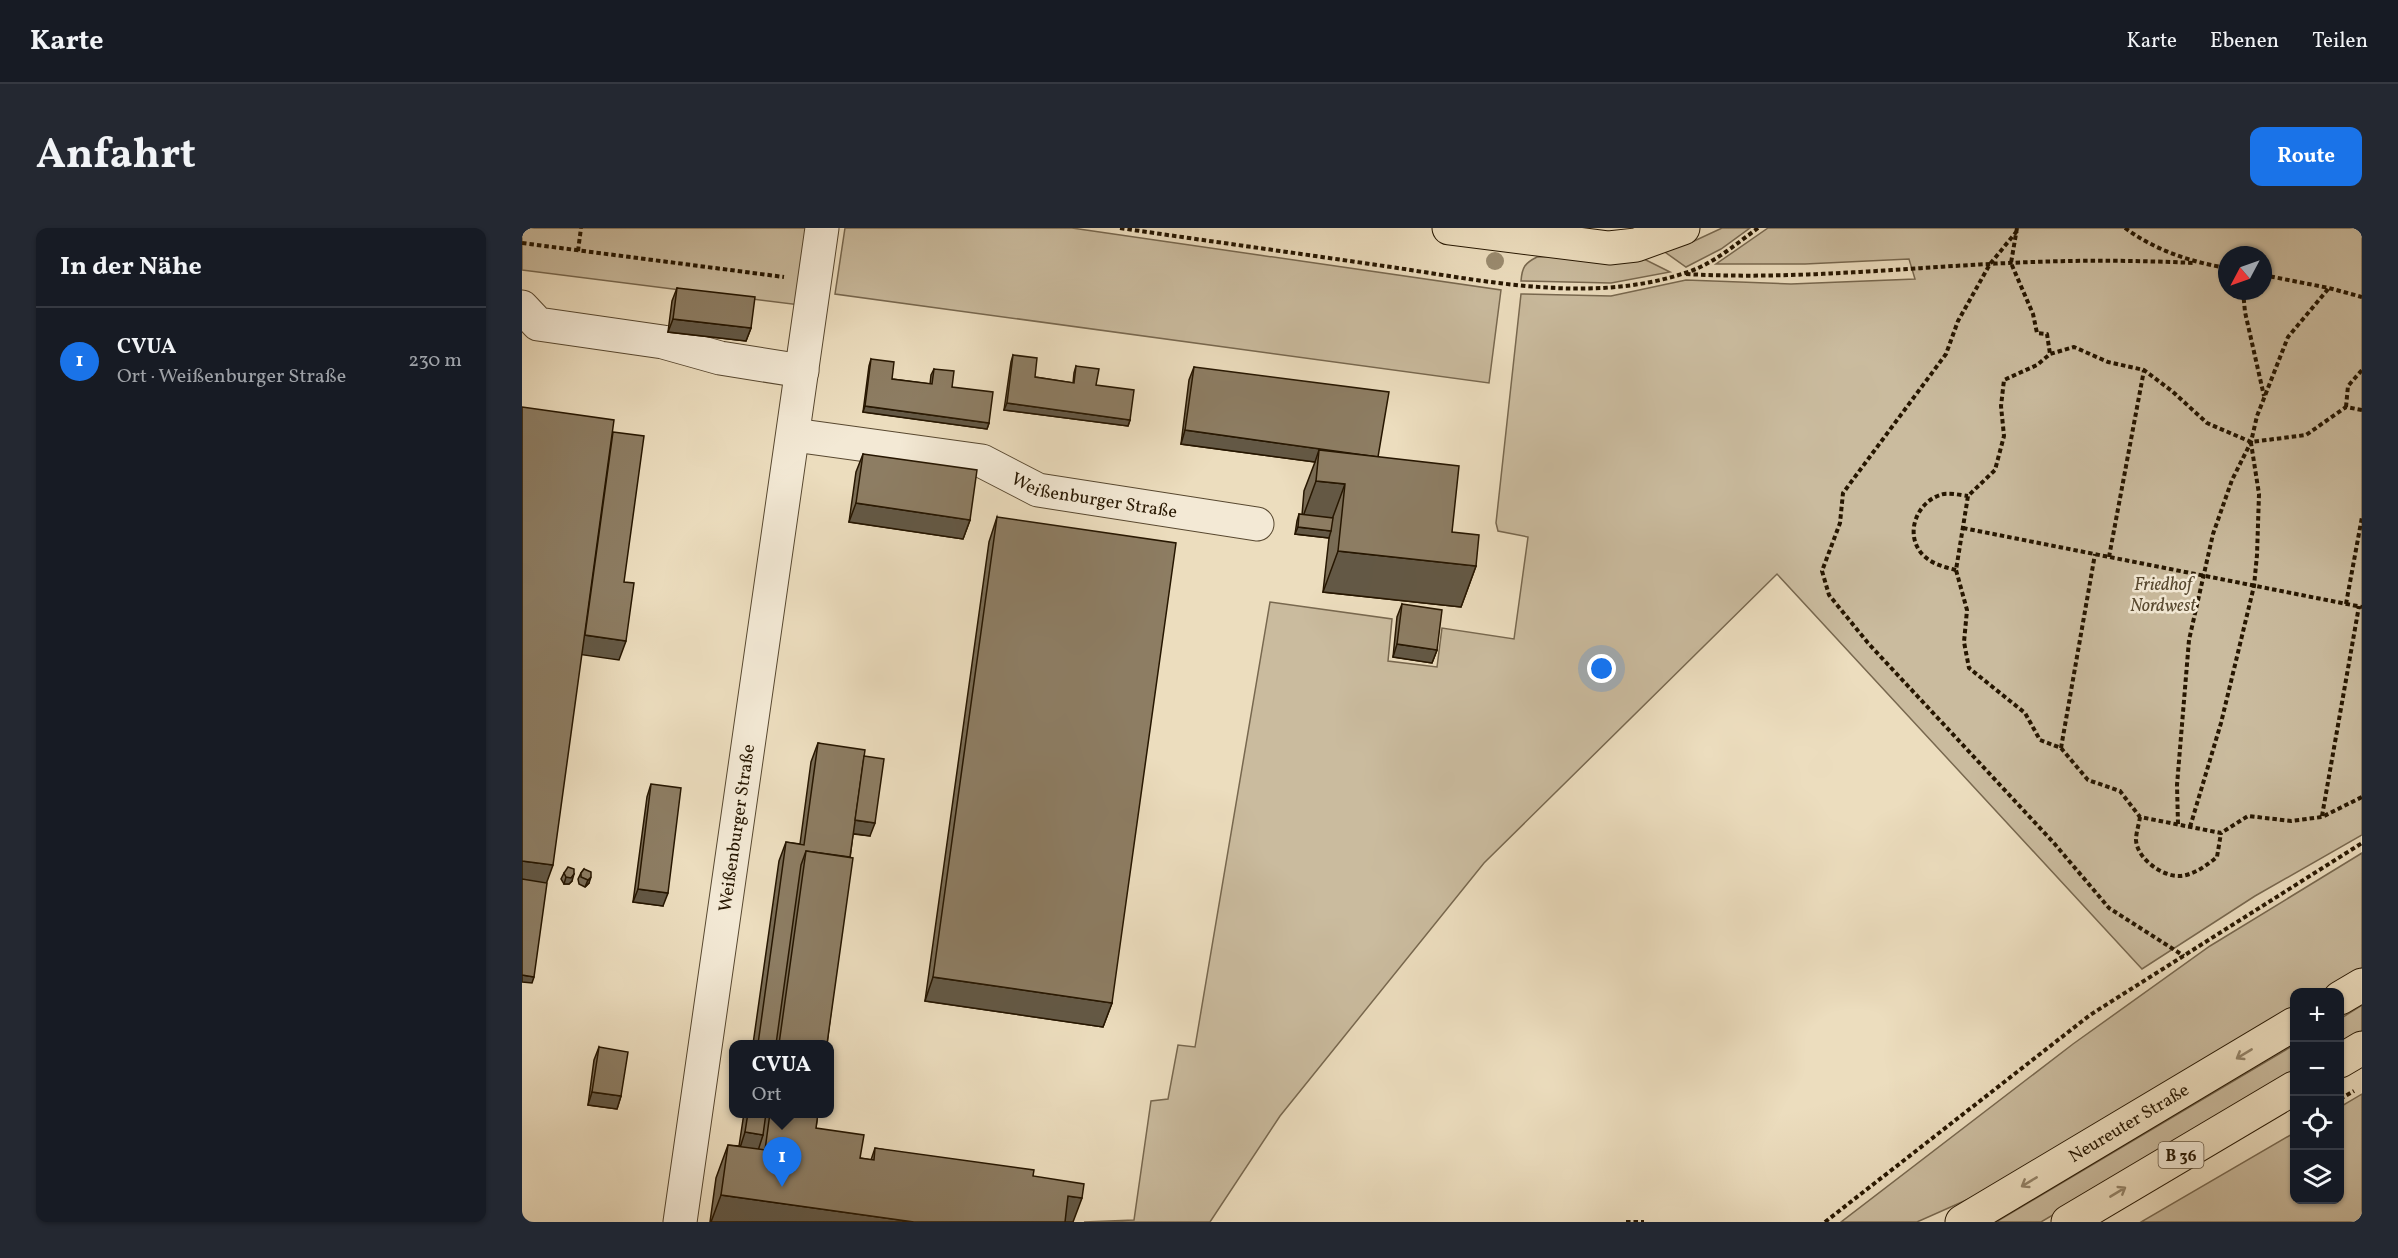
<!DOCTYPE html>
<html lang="de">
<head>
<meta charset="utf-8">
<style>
	body { margin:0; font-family:Vollkorn,serif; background:#242831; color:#f1f3f6 }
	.controls { position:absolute; right:18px; bottom:18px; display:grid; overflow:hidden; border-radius:12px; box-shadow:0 2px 4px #0004 }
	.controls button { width:54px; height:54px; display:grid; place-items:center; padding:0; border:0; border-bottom:2px solid #363941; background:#171b24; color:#f1f3f6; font:30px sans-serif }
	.compass { position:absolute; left:1696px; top:18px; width:54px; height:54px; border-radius:50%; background:#171b24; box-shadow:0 2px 4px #0004; rotate:229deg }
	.you { position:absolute; left:1080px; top:441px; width:21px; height:21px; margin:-15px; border:4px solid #fff; border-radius:50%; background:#1a73e8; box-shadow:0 0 0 9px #1a73e833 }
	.badge { display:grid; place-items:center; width:39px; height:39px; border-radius:50%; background:#1a73e8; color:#fff; font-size:20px; font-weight:700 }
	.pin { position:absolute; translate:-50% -50px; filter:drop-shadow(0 2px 3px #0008) }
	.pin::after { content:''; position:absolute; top:32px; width:21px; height:18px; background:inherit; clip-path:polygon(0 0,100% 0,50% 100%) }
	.popup { position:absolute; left:207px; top:812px; width:105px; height:78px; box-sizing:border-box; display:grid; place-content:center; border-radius:12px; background:#171b24; filter:drop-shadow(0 2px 4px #0005); font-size:20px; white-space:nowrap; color:#9ea1a6 }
	.popup b { font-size:22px; color:#f1f3f6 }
	.popup::after { content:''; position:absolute; left:50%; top:100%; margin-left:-12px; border:12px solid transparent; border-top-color:#171b24 }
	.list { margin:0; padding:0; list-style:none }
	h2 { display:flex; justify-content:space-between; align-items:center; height:78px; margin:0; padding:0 24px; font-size:26px }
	h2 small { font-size:20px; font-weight:400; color:#9ea1a6 }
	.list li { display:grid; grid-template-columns:39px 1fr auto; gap:18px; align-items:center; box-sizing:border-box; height:108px; padding:0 24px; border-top:2px solid #363941 }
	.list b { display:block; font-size:22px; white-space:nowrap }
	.list p { margin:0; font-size:20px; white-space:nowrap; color:#9ea1a6 }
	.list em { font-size:20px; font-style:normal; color:#9ea1a6 }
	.icon { flex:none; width:33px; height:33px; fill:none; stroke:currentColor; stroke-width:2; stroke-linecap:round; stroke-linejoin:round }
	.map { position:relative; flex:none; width:1840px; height:994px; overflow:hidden; border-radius:12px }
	header { display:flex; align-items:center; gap:36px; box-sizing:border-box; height:84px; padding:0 30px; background:#171b24; border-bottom:2px solid #363941 }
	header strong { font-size:28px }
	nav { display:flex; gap:33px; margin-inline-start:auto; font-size:21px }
	.intro { display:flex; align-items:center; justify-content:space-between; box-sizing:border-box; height:144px; padding:0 36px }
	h1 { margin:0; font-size:42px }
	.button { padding:15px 27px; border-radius:12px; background:#1a73e8; color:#fff; font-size:21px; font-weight:700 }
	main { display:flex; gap:36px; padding:0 36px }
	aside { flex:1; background:#171b24; border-radius:12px; box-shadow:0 2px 4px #0004 }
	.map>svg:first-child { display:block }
	.green { fill:#cabb9e; stroke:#78684f; stroke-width:1.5; fill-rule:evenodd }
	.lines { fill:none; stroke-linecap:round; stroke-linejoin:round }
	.minor-casing { stroke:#584830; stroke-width:35 }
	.major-casing { stroke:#261600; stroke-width:35 }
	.path { stroke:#261600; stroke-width:4; stroke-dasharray:4.5 3; stroke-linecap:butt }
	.minor { stroke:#f3e9d5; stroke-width:33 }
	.major { stroke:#ecddbe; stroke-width:33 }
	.tree { fill:#9a8b6f }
	.wall { fill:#796c55; stroke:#261600; stroke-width:1.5 }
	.shaded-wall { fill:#635845; stroke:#261600; stroke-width:1.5 }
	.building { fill:#8d7d63; stroke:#261600; stroke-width:1.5 }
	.oneway { stroke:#938368 }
	.labels { text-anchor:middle; stroke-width:5; stroke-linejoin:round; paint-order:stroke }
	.shield { fill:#f3e9d5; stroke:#645540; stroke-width:1.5 }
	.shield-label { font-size:16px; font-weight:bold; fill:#261600 }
	.street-label { font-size:18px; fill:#261600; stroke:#f3e9d5 }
	.park-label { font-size:18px; font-style:italic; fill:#57482f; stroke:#f3e9d5 }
</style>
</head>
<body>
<header>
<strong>Karte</strong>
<nav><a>Karte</a><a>Ebenen</a><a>Teilen</a></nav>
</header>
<div class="intro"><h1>Anfahrt</h1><a class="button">Route</a></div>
<main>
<aside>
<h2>In der Nähe<small></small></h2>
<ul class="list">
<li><span class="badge">1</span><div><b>CVUA</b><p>Ort · Weißenburger Straße</p></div><em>230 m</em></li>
</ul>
</aside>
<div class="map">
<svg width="1840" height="994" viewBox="0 0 1840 994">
	<rect width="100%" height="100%" fill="#ecddbe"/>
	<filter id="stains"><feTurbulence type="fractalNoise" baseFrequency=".00333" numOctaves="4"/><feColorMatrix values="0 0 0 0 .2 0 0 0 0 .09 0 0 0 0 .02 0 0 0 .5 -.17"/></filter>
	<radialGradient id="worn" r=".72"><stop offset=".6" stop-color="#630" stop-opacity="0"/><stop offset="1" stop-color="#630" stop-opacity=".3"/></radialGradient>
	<g class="green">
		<polygon points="0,0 287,0 278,77 0,42"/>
		<polygon points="323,0 550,0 979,62 967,155 313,66"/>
		<polygon points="1200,0 1228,0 1199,21 1164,39 1140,22 1170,14"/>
		<path d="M1246,0H1840V607L1733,668L1620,741L1255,346L962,635L758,888L688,994H562L612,992L629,873L646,871L656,817L673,819L748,374L870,391L866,433L915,439L920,400L992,411L1006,309L976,303L974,295L999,66L1089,68L1164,52L1269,56L1393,51L1387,31L1283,36H1194ZM1705,27H1741V63H1705Z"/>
		<path d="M1112,26L1148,44L1089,55L999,53C1000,39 1003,35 1015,29Z"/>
		<polygon points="1840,625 1840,740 1799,764 1772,764 1772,780 1458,966 1395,994 1319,994 1551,816 1688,718"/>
		<polygon points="1840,777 1840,805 1818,818 1818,791"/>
		<polygon points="1772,817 1772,845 1519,994 1474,994"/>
		<polygon points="1840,866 1840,994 1619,994 1772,905 1772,972 1818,972 1818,879"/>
	</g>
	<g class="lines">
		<defs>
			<g id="minor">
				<polyline points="0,79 16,96 141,114 198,130 280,143"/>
				<path id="s1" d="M272,207L460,233L516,262L735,296"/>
				<path id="s2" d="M158,994L300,0"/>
			</g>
			<g id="major">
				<polyline points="927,0 1087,20 1114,17 1161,0"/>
				<polyline points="1818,770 1840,757"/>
				<polyline points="1818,833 1840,820"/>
				<path id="s3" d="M1440,994L1772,796"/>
				<polyline points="1546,994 1772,860"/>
			</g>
		</defs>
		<use href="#minor" class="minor-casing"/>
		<use href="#major" class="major-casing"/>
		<g class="path">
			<path d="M598,0C686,13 774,25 862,38C960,52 1067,77 1163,45C1190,37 1214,16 1236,0"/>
			<polyline points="1495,0 1489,35 1511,86 1515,105 1525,106 1528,126"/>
			<path d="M1603,0C1633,22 1668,34 1705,40"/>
			<polyline points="1495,3 1468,36 1436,93 1424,126 1321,265 1318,295 1300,343 1307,367 1346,415 1531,614 1587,680 1662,728"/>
			<polyline points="0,15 262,49"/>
			<polyline points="56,23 59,0"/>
			<path d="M1164,46C1272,52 1379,40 1486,35C1548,32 1611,32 1672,35"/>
			<polyline points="1741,47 1807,60 1840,69"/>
			<polyline points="1721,63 1723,84 1742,168"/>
			<polyline points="1824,179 1826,158 1840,142"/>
			<polyline points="1840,182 1824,179 1784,207 1729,214 1685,195 1650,163 1622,142 1586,134 1552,119 1528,126 1515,137 1482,152 1479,178 1482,208 1473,242 1446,268 1434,342 1445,382 1442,414 1447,440 1503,485 1518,512 1539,520 1566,552 1598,563 1618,589 1699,605 1726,588 1769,593 1800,589 1840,569"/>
			<polyline points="1441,300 1840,379"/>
			<polyline points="1587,329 1622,142"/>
			<path d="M1434,342C1422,339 1410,336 1401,327C1382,307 1394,275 1418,267C1425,264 1438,267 1446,268"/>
			<polyline points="1824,376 1840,289"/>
			<polyline points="1539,520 1573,326"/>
			<polyline points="1800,588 1837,378"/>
			<path d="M1618,589C1617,596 1614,605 1614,612C1615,631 1641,649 1658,648C1672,647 1685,637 1695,629L1699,605"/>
			<polyline points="1656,596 1655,557 1667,412 1691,306 1710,252 1729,214 1735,188 1766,109 1807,60"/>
			<polyline points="1668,599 1699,495 1732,358 1735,327 1737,266 1729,215"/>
			<polyline points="1818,871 1832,863"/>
			<polyline points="1104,994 1122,994"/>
			<polyline points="1303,994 1568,787 1840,615"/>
		</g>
		<use href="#minor" class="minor"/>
		<use href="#major" class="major"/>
	</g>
	<circle class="tree" cx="973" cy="33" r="9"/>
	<g class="wall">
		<polygon points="155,60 229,100 224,113 146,104 150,73"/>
		<polygon points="491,127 513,149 551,155 552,145 554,138 574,157 608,192 606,198 482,182 489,134"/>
		<polygon points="349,131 370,151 408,156 409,147 412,141 467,195 465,201 341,184 347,138"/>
		<polygon points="672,139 857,229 930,304 954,338 939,379 801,364 807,310 773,306 775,293 777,286 780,287 782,263 793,234 659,216 667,152"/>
		<polygon points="341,226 448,292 441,311 327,294 334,244"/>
		<polygon points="475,289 590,775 581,799 403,773 467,314"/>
		<polygon points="880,376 915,422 910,435 871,429 875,389"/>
		<polygon points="296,515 342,528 348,608 331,606 305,816 231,816 257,633 264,614 278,616 289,534"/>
		<polygon points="129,556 141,678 111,674 125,569"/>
		<polygon points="62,641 67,655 63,659 57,656 56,651 59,645"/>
		<polygon points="42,645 50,653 47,656 42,656 39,651"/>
		<polygon points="77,819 99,868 95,881 66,877 72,832"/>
		<polygon points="222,885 296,885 294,900 338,930 349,932 353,920 511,948 551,994 188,994 194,950 206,917 217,918"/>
	</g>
	<g class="shaded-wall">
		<polygon points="151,91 229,100 224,113 146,104"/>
		<polygon points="485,175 608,192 606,198 482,182"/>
		<polygon points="343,178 467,195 465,201 341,184"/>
		<polygon points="663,202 856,229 797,222 793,234 659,216"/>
		<polygon points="794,253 823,256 808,297 779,294"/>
		<polygon points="334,275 448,292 441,311 327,294"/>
		<polygon points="776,299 809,303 807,310 773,306"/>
		<polygon points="816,323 954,338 939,379 801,364"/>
		<polygon points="62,407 104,413 97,432 55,426"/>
		<polygon points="875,416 915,422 910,435 871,429"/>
		<polygon points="332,592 353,595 348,608 327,605"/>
		<polygon points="0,633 31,637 22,662 0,658"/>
		<polygon points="52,646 50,653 47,656 42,656 44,649"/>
		<polygon points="69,649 67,655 63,659 66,652"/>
		<polygon points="116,661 146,665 141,678 111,674"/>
		<polygon points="0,747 12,749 10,755 0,754"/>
		<polygon points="411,749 590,775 581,799 403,773"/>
		<polygon points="70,864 99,868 95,881 66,877"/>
		<polygon points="223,904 241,907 235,926 217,923"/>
		<polygon points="199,967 392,994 189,994"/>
		<polygon points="546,968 560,970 551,994 537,994"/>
	</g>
	<g class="building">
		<polygon points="155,60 233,69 229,100 151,91"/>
		<polygon points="491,127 515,130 513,149 552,155 554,138 577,141 574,157 612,162 608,192 485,175"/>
		<polygon points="349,131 372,134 370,151 410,156 412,141 432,143 430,159 471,164 467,195 343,178"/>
		<polygon points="672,139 867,164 856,229 663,202"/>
		<polygon points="0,179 92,192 31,637 0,633"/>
		<polygon points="91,204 122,208 102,354 112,355 104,413 63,407"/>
		<polygon points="797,222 937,238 930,304 957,307 954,338 816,323 823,256 794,253"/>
		<polygon points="341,226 455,242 448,292 334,275"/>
		<polygon points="777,286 811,290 809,303 776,299"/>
		<polygon points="475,289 654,315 590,775 411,749"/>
		<polygon points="880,376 920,382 915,422 875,416"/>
		<polygon points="296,515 343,522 328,629 284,623 279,637 254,816 236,816 264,614 282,617"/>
		<polygon points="342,528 362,531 353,595 333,592"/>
		<polygon points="129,556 159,560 146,665 116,661"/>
		<polygon points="284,623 331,630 305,816 257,816"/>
		<polygon points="46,639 52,641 52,646 49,650 44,649 42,645"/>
		<polygon points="62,641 69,644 69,649 66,652 59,649 59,645"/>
		<polygon points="0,651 25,655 12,749 0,747"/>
		<polygon points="77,819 106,824 99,868 70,864"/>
		<polygon points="226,885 244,885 241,907 223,904"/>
		<polygon points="248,885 296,885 294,900 342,907 338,930 352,932 353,920 512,942 511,948 562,956 560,970 546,968 543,994 392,994 199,967 206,917 243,922"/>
	</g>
	<defs><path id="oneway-shaft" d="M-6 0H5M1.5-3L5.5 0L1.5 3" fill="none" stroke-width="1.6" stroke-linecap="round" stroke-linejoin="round" transform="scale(1.5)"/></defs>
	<g class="oneway">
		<use href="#oneway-shaft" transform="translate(1722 826) rotate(149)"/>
		<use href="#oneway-shaft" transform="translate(1507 954) rotate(149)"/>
		<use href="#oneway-shaft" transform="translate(1596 964) rotate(-31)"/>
	</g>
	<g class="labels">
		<rect class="shield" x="1636.5" y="914" width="45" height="26" rx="4.5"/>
		<g class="shield-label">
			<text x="1659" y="933">B 36</text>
		</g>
		<g class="street-label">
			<text dy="6" stroke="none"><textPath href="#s1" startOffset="309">Weißenburger Straße</textPath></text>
			<text dy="6" stroke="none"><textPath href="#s2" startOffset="398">Weißenburger Straße</textPath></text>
			<text dy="6" stroke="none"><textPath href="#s3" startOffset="194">Neureuter Straße</textPath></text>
		</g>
		<g class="park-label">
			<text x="1641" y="362">Friedhof<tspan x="1641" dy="21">Nordwest</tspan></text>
		</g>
	</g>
	<rect width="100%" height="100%" filter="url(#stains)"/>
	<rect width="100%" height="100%" fill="url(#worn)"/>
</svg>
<div class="controls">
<button>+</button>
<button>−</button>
<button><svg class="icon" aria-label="locate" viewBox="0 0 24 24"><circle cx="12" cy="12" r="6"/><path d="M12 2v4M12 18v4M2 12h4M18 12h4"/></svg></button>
<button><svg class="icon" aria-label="layers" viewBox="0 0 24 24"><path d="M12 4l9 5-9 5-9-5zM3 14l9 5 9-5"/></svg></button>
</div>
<svg class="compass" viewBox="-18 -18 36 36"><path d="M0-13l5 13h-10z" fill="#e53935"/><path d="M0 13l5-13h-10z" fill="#9ea1a6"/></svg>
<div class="you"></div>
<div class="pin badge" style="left:260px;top:959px">1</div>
<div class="popup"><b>CVUA</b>Ort</div>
</div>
</main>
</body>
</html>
